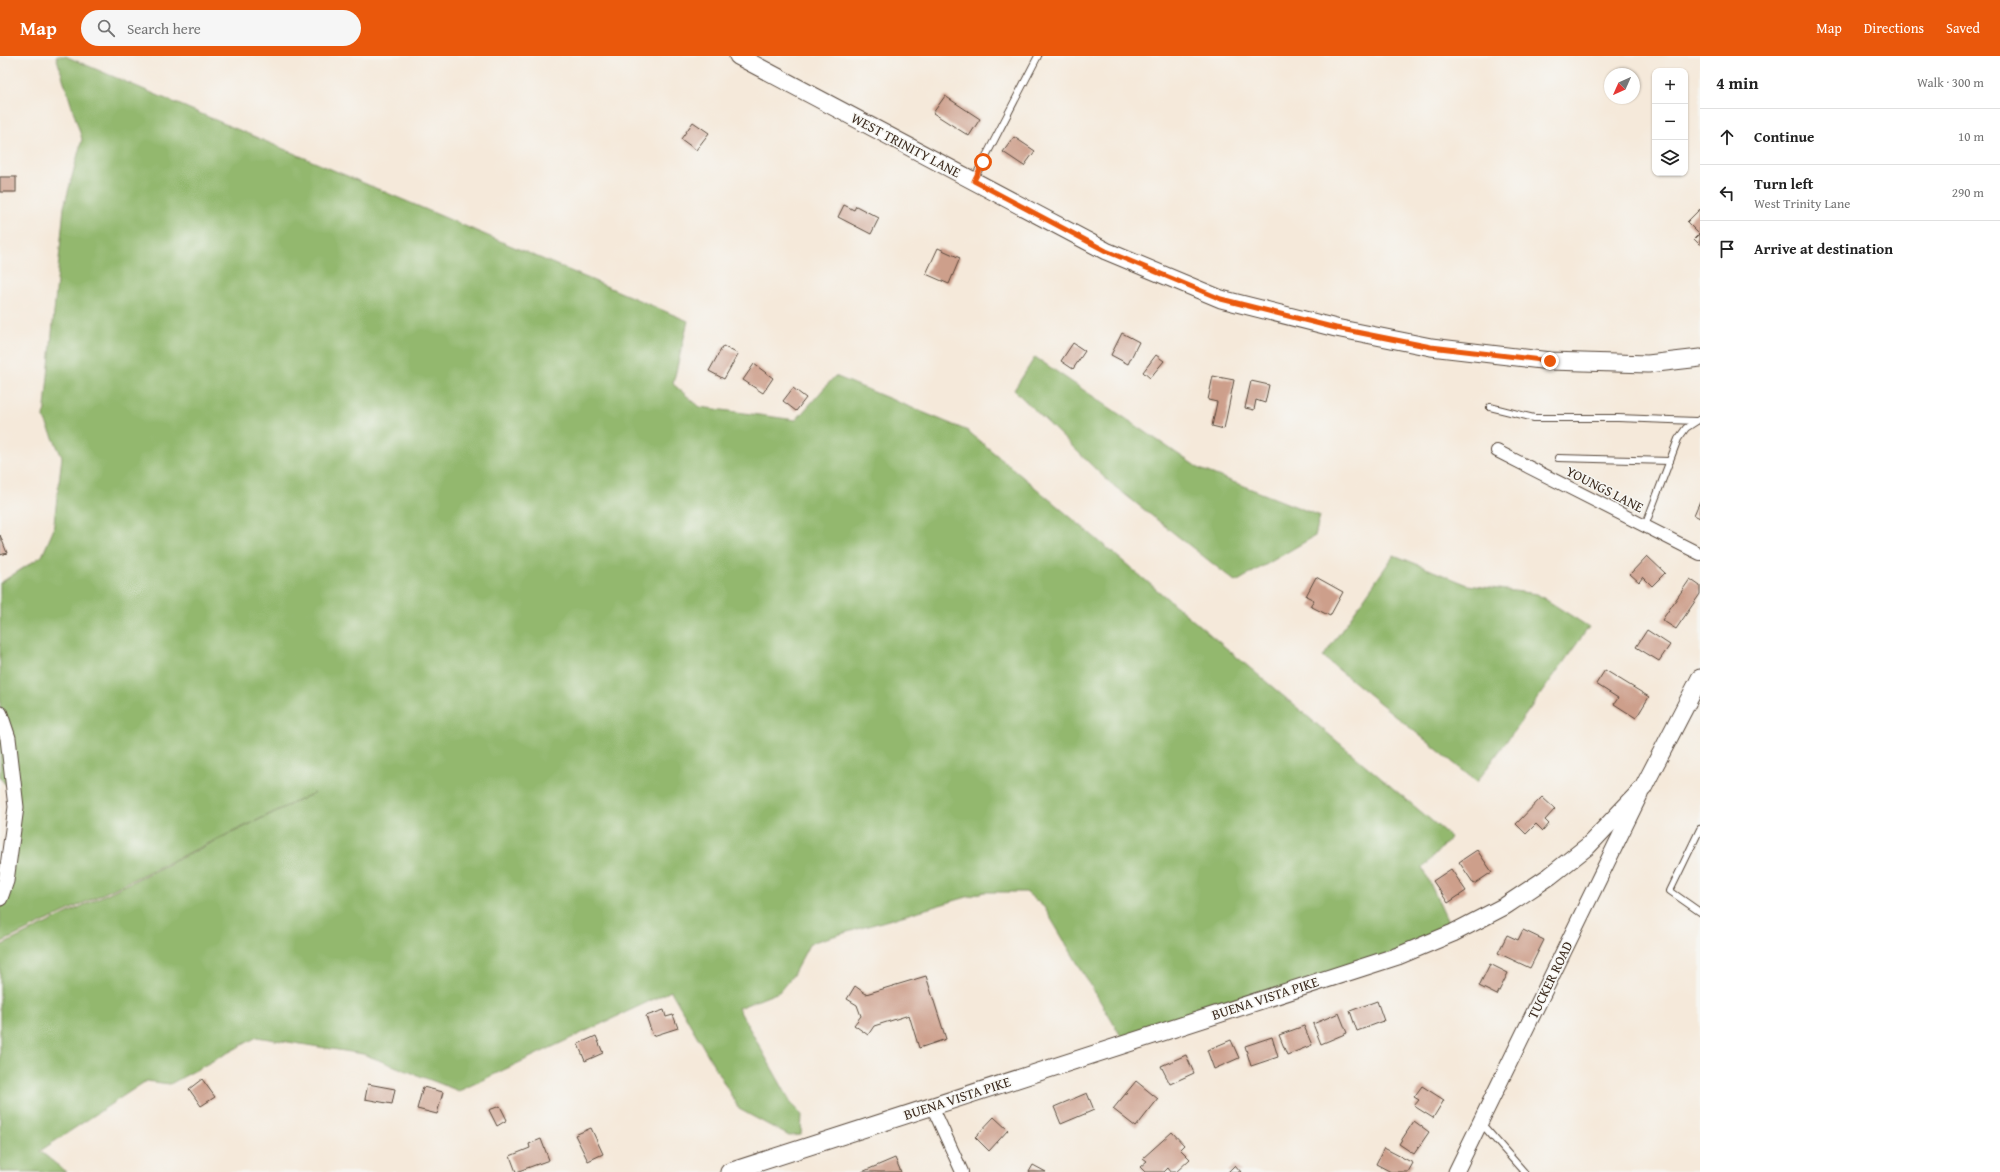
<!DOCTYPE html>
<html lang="en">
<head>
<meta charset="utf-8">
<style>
	body { margin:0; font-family:"Gentium Book Plus",serif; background:#f6f6f6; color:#222 }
	.controls { position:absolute; right:12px; top:12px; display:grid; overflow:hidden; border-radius:8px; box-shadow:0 1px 3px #0004 }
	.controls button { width:36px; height:36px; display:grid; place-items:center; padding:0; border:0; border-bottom:1px solid #e0e0e0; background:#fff; color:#222; font:20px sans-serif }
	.compass { position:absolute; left:1604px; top:12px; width:36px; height:36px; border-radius:50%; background:#fff; box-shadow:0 1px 3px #0004; rotate:225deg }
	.stop { position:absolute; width:12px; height:12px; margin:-9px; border:3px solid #ea580c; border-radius:50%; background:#fff }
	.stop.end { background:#ea580c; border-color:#fff; box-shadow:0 1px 4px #0008 }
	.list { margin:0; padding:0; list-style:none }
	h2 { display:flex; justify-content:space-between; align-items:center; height:52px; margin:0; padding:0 16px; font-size:17px }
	h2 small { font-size:13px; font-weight:400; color:#767676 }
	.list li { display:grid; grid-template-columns:26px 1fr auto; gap:12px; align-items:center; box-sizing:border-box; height:56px; padding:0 16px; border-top:1px solid #e0e0e0 }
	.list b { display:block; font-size:15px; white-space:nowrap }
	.list p { margin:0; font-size:13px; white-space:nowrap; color:#767676 }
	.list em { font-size:13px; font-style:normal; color:#767676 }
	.icon { flex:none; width:22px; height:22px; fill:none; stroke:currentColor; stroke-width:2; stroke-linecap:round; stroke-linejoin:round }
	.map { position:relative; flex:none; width:1700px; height:1116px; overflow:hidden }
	header { display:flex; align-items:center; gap:24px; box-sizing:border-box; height:56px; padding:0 20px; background:#ea580c; color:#fff }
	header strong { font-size:19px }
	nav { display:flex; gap:22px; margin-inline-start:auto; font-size:14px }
	.search { width:280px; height:36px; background:#f6f6f6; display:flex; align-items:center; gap:10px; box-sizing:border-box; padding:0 14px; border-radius:22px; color:#767676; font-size:15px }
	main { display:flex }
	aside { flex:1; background:#fff }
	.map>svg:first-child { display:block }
	.forest { fill:#93b86e; stroke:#677146 }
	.building { fill:#cd9f8b }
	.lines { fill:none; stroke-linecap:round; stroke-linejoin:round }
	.service-casing { stroke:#57473a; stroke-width:8 }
	.minor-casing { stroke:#57473a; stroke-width:14 }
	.tertiary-casing { stroke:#57473a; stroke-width:17 }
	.secondary-casing { stroke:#57473a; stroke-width:19 }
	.service { stroke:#fff; stroke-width:6 }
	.minor { stroke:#fff; stroke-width:12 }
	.tertiary { stroke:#fff; stroke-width:15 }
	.secondary { stroke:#fff; stroke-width:17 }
	.route { stroke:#ea580c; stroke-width:5 }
	.labels { text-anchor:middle; stroke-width:3; stroke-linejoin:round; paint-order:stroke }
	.street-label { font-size:14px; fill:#3b2a1e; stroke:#f6f6f2 }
</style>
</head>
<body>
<header>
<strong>Map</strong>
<div class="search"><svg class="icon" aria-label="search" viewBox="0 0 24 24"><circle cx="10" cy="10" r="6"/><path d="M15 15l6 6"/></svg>Search here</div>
<nav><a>Map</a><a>Directions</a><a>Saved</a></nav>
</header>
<main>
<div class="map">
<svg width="1700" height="1116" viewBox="0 0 1700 1116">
	<rect width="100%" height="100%" fill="#f6f6f2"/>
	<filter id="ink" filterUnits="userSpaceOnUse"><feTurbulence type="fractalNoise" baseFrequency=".025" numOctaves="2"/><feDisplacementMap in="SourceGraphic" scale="8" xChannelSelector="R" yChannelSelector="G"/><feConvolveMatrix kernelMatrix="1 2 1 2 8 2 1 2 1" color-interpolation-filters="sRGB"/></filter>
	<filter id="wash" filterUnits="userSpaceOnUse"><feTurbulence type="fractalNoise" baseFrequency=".012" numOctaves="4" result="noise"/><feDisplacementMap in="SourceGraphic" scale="16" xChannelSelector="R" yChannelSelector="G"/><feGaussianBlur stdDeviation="0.9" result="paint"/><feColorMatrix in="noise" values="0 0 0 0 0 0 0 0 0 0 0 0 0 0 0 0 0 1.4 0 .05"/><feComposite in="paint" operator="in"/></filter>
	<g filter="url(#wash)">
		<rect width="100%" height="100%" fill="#f5e9da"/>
		<g class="forest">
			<polygon points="56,0 65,0 688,265 673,328 700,351 796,364 835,320 968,375 1451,781 1423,812 1453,877 1125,987 1044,851 1026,836 984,836 810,887 793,919 779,936 738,952 793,1050 802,1059 801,1079 789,1080 739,1053 671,935 459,1035 363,998 257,981 170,1028 146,1025 40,1095 66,1116 0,1116 0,890 314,737 0,887 0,842 15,739 0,722 0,527 42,500 53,475 62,401 44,362 64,151 82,83"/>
			<polygon points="1035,301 1200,413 1320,460 1315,480 1236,526 1109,426 1014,334"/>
			<polygon points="1394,499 1468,529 1537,538 1589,571 1477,726 1323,601"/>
		</g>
		<g id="blocks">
			<g class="building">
				<polygon points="945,40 980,63 969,80 933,57"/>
				<polygon points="693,66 709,77 696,94 681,83"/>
				<polygon points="1014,81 1035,95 1024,110 1003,96"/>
				<rect x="0" y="121" width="16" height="15"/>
				<polygon points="844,149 854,154 856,150 879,162 871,178 838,161"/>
				<polygon points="1700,153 1700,189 1694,183 1699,178 1687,166"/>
				<polygon points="938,192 960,202 949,228 926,218"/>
				<polygon points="1122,277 1139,286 1128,308 1111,299"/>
				<polygon points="1073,287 1085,295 1073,313 1061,305"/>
				<polygon points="723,290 738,298 724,323 709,315"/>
				<polygon points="1156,299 1164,305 1150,322 1143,316"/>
				<polygon points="754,308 773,322 763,337 743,324"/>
				<polygon points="1213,320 1234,324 1224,373 1212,370 1217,346 1208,344"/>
				<polygon points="1251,325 1269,329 1265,347 1256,344 1254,354 1245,352"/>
				<polygon points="793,332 806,342 796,355 783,345"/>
				<polygon points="1700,445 1700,462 1694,459"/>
				<polygon points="0,479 7,497 0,499"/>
				<polygon points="1647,500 1665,517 1652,530 1643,521 1639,526 1630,518"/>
				<polygon points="1316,521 1343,536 1330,560 1310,550 1314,544 1306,540"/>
				<polygon points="1690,523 1700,530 1700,538 1676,573 1662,564"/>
				<polygon points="1647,574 1670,589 1659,605 1636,591"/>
				<polygon points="1605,614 1649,641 1636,662 1614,648 1618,642 1596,628"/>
				<polygon points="1542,741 1555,753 1545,764 1549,768 1543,775 1536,768 1526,778 1516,768"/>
				<polygon points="1477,794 1492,816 1474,828 1459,806"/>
				<polygon points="1451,813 1466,835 1448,847 1433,825"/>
				<polygon points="1523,874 1544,884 1530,912 1498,897 1507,879 1518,884"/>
				<polygon points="1490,908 1508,917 1497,939 1479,930"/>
				<polygon points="926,920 946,983 919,992 909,959 874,970 868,979 854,969 861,960 857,949 847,943 855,930 866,938"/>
				<polygon points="1377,945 1384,965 1357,975 1350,955"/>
				<polygon points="664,954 666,961 673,959 678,972 653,980 646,960"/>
				<polygon points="1339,957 1347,977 1321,988 1313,968"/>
				<polygon points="1304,970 1312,989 1287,999 1279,979"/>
				<polygon points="596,980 603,997 585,1005 578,988"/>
				<polygon points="1272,981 1278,1001 1251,1010 1245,990"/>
				<polygon points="1231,984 1239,1002 1214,1013 1207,994"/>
				<polygon points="1186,999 1194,1017 1170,1028 1161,1010"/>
				<polygon points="202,1023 215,1041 201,1050 189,1033"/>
				<polygon points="1136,1025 1158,1043 1136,1071 1113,1053"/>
				<polygon points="368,1028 395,1033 392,1048 365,1043"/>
				<polygon points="1422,1030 1444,1044 1433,1062 1414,1050 1419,1044 1414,1041"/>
				<polygon points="423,1031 443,1036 437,1058 417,1053"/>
				<polygon points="1087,1037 1094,1054 1061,1068 1054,1051"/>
				<polygon points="500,1050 507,1064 497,1070 489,1054"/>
				<polygon points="994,1061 1008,1074 989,1095 975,1081"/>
				<polygon points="1414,1065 1429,1076 1414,1098 1399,1088"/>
				<polygon points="591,1072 603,1098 588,1105 575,1079"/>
				<polygon points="1172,1076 1184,1089 1180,1093 1190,1103 1176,1116 1171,1116 1168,1112 1164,1116 1145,1116 1140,1111 1147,1105 1143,1102"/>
				<polygon points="541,1083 549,1104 516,1116 510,1100 530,1092 529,1088"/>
				<polygon points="1384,1092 1413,1107 1408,1116 1391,1116 1376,1108"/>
				<polygon points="895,1102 901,1116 862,1116"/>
				<polygon points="1033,1109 1046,1116 1029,1116"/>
				<polygon points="1235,1109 1241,1116 1228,1116"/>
			</g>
		</g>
	</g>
	<g filter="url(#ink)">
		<use href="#blocks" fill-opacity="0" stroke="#57473a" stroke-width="1"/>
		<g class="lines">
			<defs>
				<g id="service">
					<polyline points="974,123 1038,0"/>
					<polyline points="1490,351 1534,362 1618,362 1696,365"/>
					<polyline points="1558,402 1670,405"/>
					<polyline points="1645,470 1678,383 1686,372 1700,363"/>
					<polyline points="1700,773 1670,835 1700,856"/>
					<polyline points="1480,1066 1524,1116"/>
				</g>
				<g id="minor">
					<polyline points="1497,395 1700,498"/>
					<polyline points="932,1050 962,1116"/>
				</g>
				<g id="tertiary">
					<polyline points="0,658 8,682 16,751 6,825 0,842"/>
					<polyline points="1456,1116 1640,739"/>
				</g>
				<g id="secondary">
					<polyline points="738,0 1106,195 1221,243 1336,272 1431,291 1550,305 1648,308 1700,302"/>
					<polyline points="729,1116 1398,900 1453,877 1505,850 1550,820 1588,790 1643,732 1700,622"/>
				</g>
			</defs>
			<use href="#service" class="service-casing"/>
			<use href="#minor" class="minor-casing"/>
			<use href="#tertiary" class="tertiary-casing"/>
			<use href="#secondary" class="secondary-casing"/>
			<use href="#service" class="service"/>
			<use href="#minor" class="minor"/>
			<use href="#tertiary" class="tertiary"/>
			<use href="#secondary" class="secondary"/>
		</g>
	</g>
	<g class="lines" filter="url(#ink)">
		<polyline class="route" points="983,106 974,125 1106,195 1221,243 1336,272 1431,291 1550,305"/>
	</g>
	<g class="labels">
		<g class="street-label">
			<text transform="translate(906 89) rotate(28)" y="5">WEST TRINITY LANE</text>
			<text transform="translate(1605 433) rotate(27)" y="5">YOUNGS LANE</text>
			<text transform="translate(1550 924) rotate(-64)" y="5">TUCKER ROAD</text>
			<text transform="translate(1265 942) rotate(-18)" y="5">BUENA VISTA PIKE</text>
			<text transform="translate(957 1042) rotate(-18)" y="5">BUENA VISTA PIKE</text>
		</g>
	</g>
</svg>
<div class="controls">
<button>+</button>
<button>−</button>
<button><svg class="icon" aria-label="layers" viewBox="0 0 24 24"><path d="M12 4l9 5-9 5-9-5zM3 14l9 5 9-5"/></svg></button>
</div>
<svg class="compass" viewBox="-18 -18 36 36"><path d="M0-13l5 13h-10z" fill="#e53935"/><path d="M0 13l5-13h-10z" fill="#767676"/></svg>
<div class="stop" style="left:983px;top:106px"></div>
<div class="stop end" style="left:1550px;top:305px"></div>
</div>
<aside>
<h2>4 min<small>Walk · 300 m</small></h2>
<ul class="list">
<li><svg class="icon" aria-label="ahead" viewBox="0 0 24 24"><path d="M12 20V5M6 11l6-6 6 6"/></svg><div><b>Continue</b></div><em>10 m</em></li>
<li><svg class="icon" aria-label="left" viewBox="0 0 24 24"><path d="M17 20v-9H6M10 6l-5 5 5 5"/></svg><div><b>Turn left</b><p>West Trinity Lane</p></div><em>290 m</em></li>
<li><svg class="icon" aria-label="arrive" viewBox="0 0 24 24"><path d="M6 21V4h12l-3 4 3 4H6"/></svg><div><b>Arrive at destination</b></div></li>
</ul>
</aside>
</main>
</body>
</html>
